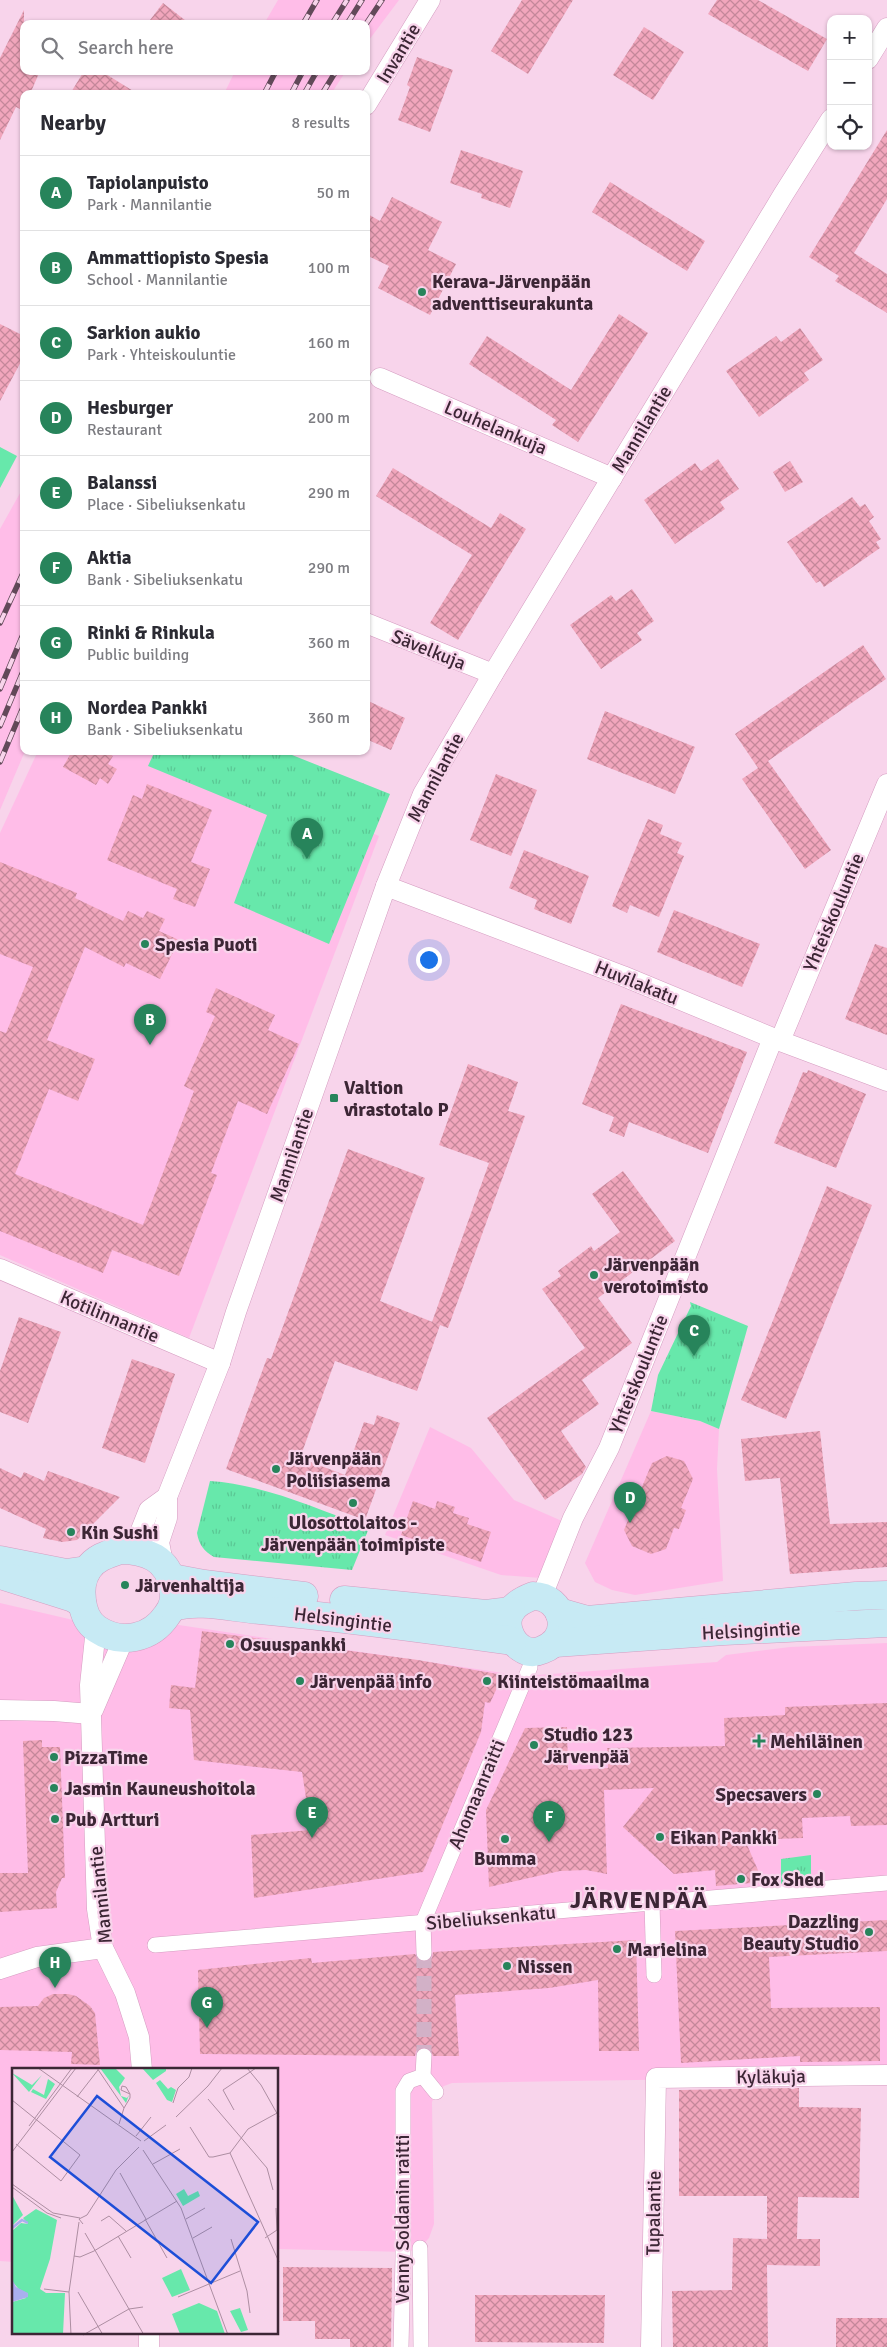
<!DOCTYPE html>
<html lang="en">
<head>
<meta charset="utf-8">
<style>
	body { margin:0; font-family:Signika,sans-serif; background:#f2f2f3; color:#2b2b33 }
	.controls { position:absolute; right:15px; top:15px; display:grid; overflow:hidden; border-radius:10px; box-shadow:0 1px 4px #0004 }
	.controls button { width:45px; height:45px; display:grid; place-items:center; padding:0; border:0; border-bottom:1px solid #e1e1e2; background:#fff; color:#2b2b33; font:25px sans-serif }
	.you { position:absolute; left:428px; top:959px; width:18px; height:18px; margin:-12px; border:4px solid #fff; border-radius:50%; background:#1a73e8; box-shadow:0 0 0 8px #1a73e833 }
	.badge { display:grid; place-items:center; width:32px; height:32px; border-radius:50%; background:#27845b; color:#fff; font-size:16px; font-weight:700 }
	.pin { position:absolute; translate:-50% -41px; filter:drop-shadow(0 1px 2px #0008) }
	.pin::after { content:''; position:absolute; top:26px; width:18px; height:15px; background:inherit; clip-path:polygon(0 0,100% 0,50% 100%) }
	.list { margin:0; padding:0; list-style:none }
	h2 { display:flex; justify-content:space-between; align-items:center; height:65px; margin:0; padding:0 20px; font-size:21px }
	h2 small { font-size:16px; font-weight:400; color:#7c7c81 }
	.list li { display:grid; grid-template-columns:32px 1fr auto; gap:15px; align-items:center; box-sizing:border-box; height:75px; padding:0 20px; border-top:1px solid #e1e1e2 }
	.list b { display:block; font-size:19px; white-space:nowrap }
	.list p { margin:0; font-size:16px; white-space:nowrap; color:#7c7c81 }
	.list em { font-size:16px; font-style:normal; color:#7c7c81 }
	.icon { flex:none; width:28px; height:28px; fill:none; stroke:currentColor; stroke-width:2; stroke-linecap:round; stroke-linejoin:round }
	.map { position:relative; flex:none; width:887px; height:2347px; overflow:hidden }
	.search { position:absolute; background:#fff; box-shadow:0 1px 4px #0004; left:20px; top:20px; width:350px; height:55px; display:flex; align-items:center; gap:12px; box-sizing:border-box; padding:0 18px; border-radius:10px; color:#7c7c81; font-size:19px }
	.panel { position:absolute; background:#fff; box-shadow:0 1px 4px #0004; left:20px; top:90px; width:350px; height:665px; border-radius:10px }
	.map>svg:first-child { display:block }
	.built { fill:#ffbde8 }
	.grass { fill:#67e8ab }
	.park { fill:url(#park-tufts) }
	.building { fill:url(#building-cross-hatch) }
	.lines { fill:none; stroke-linecap:round; stroke-linejoin:round }
	.pedestrian-tunnel { stroke:#d2b1c7; stroke-width:15; stroke-dasharray:15 8; stroke-linecap:butt }
	.pedestrian-casing { stroke:#d59dc1; stroke-width:16 }
	.minor-casing { stroke:#d59dc1; stroke-width:21 }
	.secondary-casing { stroke:#d59dc1; stroke-width:29 }
	.pedestrian { stroke:#fff; stroke-width:15 }
	.minor { stroke:#fff; stroke-width:20 }
	.secondary { stroke:#c7eaf4; stroke-width:28 }
	.rail-casing { stroke:#624959; stroke-width:5.5 }
	.rail { stroke:#f8d4eb; stroke-width:4; stroke-dasharray:11; stroke-linecap:butt }
	.poi-dot { fill:#27845b; stroke:#f8d4eb; stroke-width:2 }
	.labels { text-anchor:middle; stroke-width:4.5; stroke-linejoin:round; paint-order:stroke }
	.street-label { font-size:19px; fill:#3c2635; stroke:#f8d4eb }
	.poi-label { font-size:19px; font-weight:bold; fill:#3c2635; stroke:#f8d4eb; text-anchor:start }
	.district-label { font-size:24px; font-weight:bold; letter-spacing:1px; fill:#3c2635; stroke:#f8d4eb }
	.inset-river { fill:none; stroke:#a9afef; stroke-width:2.5 }
	.inset-road { fill:none; stroke:#ad8ea2; stroke-width:1 }
	.view { fill:#1d4ed8; fill-opacity:0.15; stroke:#1d4ed8; stroke-width:2.5 }
	.inset-edge { fill:none; stroke:#3c2635; stroke-width:2.5 }
</style>
</head>
<body>
<div class="map">
<svg width="887" height="2347" viewBox="0 0 887 2347">
	<defs>
		<pattern id="park-tufts" width="24" height="20" patternUnits="userSpaceOnUse" patternTransform="scale(1.25)"><rect width="24" height="20" fill="#67e8ab"/><path d="M3 7l-1-3M5 7V3M7 7l1-3M15 17l-1-3M17 17v-4M19 17l1-3" fill="none" stroke="#5ac794"/></pattern>
		<pattern id="building-cross-hatch" width="8" height="8" patternUnits="userSpaceOnUse" patternTransform="scale(1.25)"><rect width="8" height="8" fill="#f1a6bc"/><path d="M0 0l8 8M0 8l8-8" fill="none" stroke="#c4879a"/></pattern>
	</defs>
	<rect width="100%" height="100%" fill="#f8d4eb"/>
	<g class="built">
		<polygon points="278,0 399,0 366,44 366,24 264,24"/>
		<polygon points="235,71 346,71 331,94 224,94"/>
		<polygon points="24,486 25,751 0,810 0,529"/>
		<polygon points="38,751 181,751 379,836 189,1338 0,1255 0,833"/>
		<polygon points="651,1411 700,1421 719,1429 717,1469 723,1581 635,1595 612,1590 595,1582 585,1563"/>
		<polygon points="430,1427 471,1448 514,1500 562,1521 541,1578 501,1575 385,1535"/>
		<polygon points="0,1603 69,1619 124,1638 172,1624 523,1676 717,1662 726,1655 790,1647 887,1643 887,2076 452,2083 444,2086 436,2092 432,2102 434,2224 429,2238 420,2248 408,2252 278,2249 278,2070 14,2070 14,2262 0,2261"/>
	</g>
	<polygon class="grass" points="0,447 17,456 0,488"/>
	<g class="park">
		<polygon points="155,751 282,751 390,794 329,944 234,903 267,815 148,766"/>
		<polygon points="690,1302 748,1326 719,1429 700,1421 651,1411 658,1375 691,1306"/>
		<path d="M210,1481C266,1485 317,1509 369,1528L352,1570L214,1557C204,1551 199,1545 197,1533Z"/>
		<polygon points="811,1855 811,1880 781,1884 781,1859"/>
	</g>
	<g class="building">
		<polygon points="522,0 573,0 528,74 491,51"/>
		<polygon points="717,0 758,0 827,39 808,71 708,14"/>
		<polygon points="163,3 190,24 147,24"/>
		<polygon points="24,10 24,71 40,71 30,94 24,94 24,111 16,107 0,140 0,58"/>
		<polygon points="644,27 684,52 653,100 613,75"/>
		<polygon points="417,57 453,70 430,132 398,120 410,87 407,85"/>
		<polygon points="84,71 101,71 138,94 70,94"/>
		<polygon points="887,130 887,199 854,253 887,274 887,313 835,281 839,276 809,257"/>
		<polygon points="461,150 523,171 510,208 481,198 482,194 450,183"/>
		<polygon points="610,182 705,241 687,271 592,212"/>
		<polygon points="392,197 442,222 428,250 456,264 430,315 378,288 389,266 366,255 366,213 380,221"/>
		<polygon points="619,314 648,333 578,442 552,425 556,420 469,364 487,336 571,390"/>
		<polygon points="0,324 24,336 24,356 0,401"/>
		<polygon points="800,328 823,360 804,373 809,380 759,417 726,371 776,336 781,342"/>
		<polygon points="718,459 739,489 720,502 725,509 675,544 644,500 695,463 701,471"/>
		<polygon points="790,461 803,482 785,492 773,472"/>
		<polygon points="393,468 491,528 500,513 526,529 458,640 430,623 472,555 376,496"/>
		<polygon points="852,497 860,507 865,504 874,517 869,521 881,539 876,542 880,548 824,587 820,581 816,583 787,542"/>
		<polygon points="632,589 654,621 637,633 642,640 601,669 570,625 611,595 616,601"/>
		<polygon points="863,645 886,679 768,761 831,850 805,869 742,779 758,768 735,734"/>
		<polygon points="366,700 405,718 391,750 366,739"/>
		<polygon points="605,711 695,747 675,794 587,759"/>
		<polygon points="72,751 104,751 113,756 108,764 117,769 108,784 100,778 96,785 63,767"/>
		<polygon points="496,774 537,790 511,856 470,840"/>
		<polygon points="147,784 212,810 191,862 210,869 195,907 173,899 177,889 107,860 133,795 142,799"/>
		<polygon points="648,819 663,825 660,834 682,843 677,853 684,856 659,917 630,905 627,913 612,906"/>
		<polygon points="524,850 589,876 571,924 534,909 537,900 509,888"/>
		<polygon points="0,862 77,893 75,898 123,921 128,911 143,918 147,911 165,919 159,931 179,940 160,979 126,963 124,967 85,947 47,1040 95,1059 78,1101 49,1089 15,1174 143,1225 194,1091 184,1086 215,1016 206,1012 216,988 275,1015 268,1030 299,1044 267,1114 238,1101 211,1173 217,1175 179,1276 112,1250 103,1273 0,1231 0,1031 6,1033 33,967 0,954"/>
		<polygon points="674,910 760,944 742,987 657,952"/>
		<polygon points="875,944 887,948 887,1035 845,1019"/>
		<polygon points="621,1004 747,1052 708,1153 629,1122 624,1137 609,1131 614,1117 582,1104"/>
		<polygon points="468,1064 518,1082 508,1111 525,1116 448,1328 432,1322 489,1163 439,1145"/>
		<polygon points="808,1070 866,1094 836,1168 774,1143 803,1072 807,1073"/>
		<polygon points="348,1149 425,1178 380,1301 440,1325 417,1391 335,1361 300,1458 345,1475 364,1422 374,1425 377,1415 400,1423 365,1520 226,1469 267,1358 271,1359"/>
		<polygon points="623,1171 675,1241 598,1298 632,1343 582,1380 599,1404 561,1431 586,1467 582,1474 545,1500 487,1418 585,1348 542,1289 561,1276 558,1271 591,1246 594,1251 620,1232 592,1194"/>
		<polygon points="827,1186 872,1205 786,1419 741,1400"/>
		<polygon points="19,1317 61,1332 28,1423 0,1412 0,1371"/>
		<polygon points="132,1359 175,1374 145,1463 102,1448"/>
		<polygon points="820,1431 830,1524 887,1522 887,1567 790,1574 780,1478 745,1481 741,1439"/>
		<polygon points="667,1456 684,1461 693,1479 681,1508 686,1510 679,1529 674,1528 666,1549 651,1554 632,1546 624,1530 652,1463"/>
		<polygon points="0,1468 21,1478 24,1472 44,1481 48,1471 120,1497 77,1540 62,1542 43,1538 46,1529 0,1508"/>
		<polygon points="413,1501 435,1509 437,1501 455,1507 453,1513 469,1518 467,1524 491,1532 481,1562 401,1535"/>
		<polygon points="202,1631 418,1660 503,1675 490,1703 485,1702 481,1732 423,1872 254,1898 251,1835 311,1830 302,1772 194,1760 190,1710 169,1708 171,1685 195,1688"/>
		<polygon points="887,1703 887,1825 851,1826 850,1816 802,1818 803,1838 745,1840 763,1882 716,1886 715,1870 674,1874 623,1827 654,1788 604,1790 607,1874 586,1870 560,1871 489,1887 486,1810 525,1728 567,1727 568,1770 608,1768 607,1748 725,1746 724,1718 785,1715 785,1707"/>
		<polygon points="42,1740 42,1747 60,1747 65,1878 62,1878 56,1892 57,1908 0,1912 0,1873 28,1873 23,1741"/>
		<polygon points="887,1920 887,1951 769,1957 771,2008 880,2007 880,2061 800,2062 800,2056 681,2063 675,1931"/>
		<polygon points="636,1940 639,2051 599,2051 598,1980 549,1988 455,1995 459,2056 433,2056 429,2048 424,2047 416,2051 415,2056 200,2054 198,1970 311,1958 312,1963 415,1954 419,1961 425,1962 432,1958 433,1952"/>
		<polygon points="53,1994 68,1994 76,1996 90,2006 95,2013 100,2065 71,2064 72,2052 0,2050 0,2007 38,2006 44,1998"/>
		<polygon points="799,2088 799,2107 861,2108 859,2198 798,2197 797,2239 820,2239 820,2266 767,2265 768,2347 673,2347 672,2291 732,2290 733,2238 767,2239 767,2196 679,2196 679,2090"/>
		<polygon points="283,2267 392,2268 391,2347 350,2347 350,2339 315,2339 315,2321 283,2321"/>
		<polygon points="475,2295 605,2295 604,2343 475,2342"/>
		<rect x="836" y="2318" width="51" height="29"/>
	</g>
	<g class="lines">
		<polyline class="pedestrian-tunnel" points="424,1953 424,2056"/>
		<defs>
			<g id="pedestrian">
				<polyline points="652,1903 654,1975"/>
				<polyline points="155,1945 887,1883"/>
				<polyline points="424,1953 423,1922 530,1667"/>
				<polyline points="424,2056 423,2076 436,2092"/>
				<polyline points="420,2248 421,2347"/>
				<polyline points="401,2347 403,2257 403,2091 409,2081 423,2076"/>
			</g>
			<g id="minor">
				<polyline points="868,59 887,28"/>
				<polyline points="366,105 430,0"/>
				<polyline points="380,378 612,478"/>
				<polyline points="366,623 493,674"/>
				<polyline points="386,886 623,976 780,1041 887,1081"/>
				<polyline points="780,1041 887,784"/>
				<polyline points="0,1269 220,1363"/>
				<polyline points="120,1550 139,1535 149,1510 167,1497"/>
				<polyline points="163,1563 159,1542 167,1518 167,1497 220,1363 236,1312 386,886 423,794 493,674 783,195 831,119"/>
				<polyline points="542,1596 573,1518 609,1448 773,1038"/>
				<polyline points="96,1628 90,1685 97,1909 103,1948 125,1993 139,2037 142,2070"/>
				<polyline points="0,1710 54,1711 91,1714"/>
				<polyline points="93,1710 124,1638"/>
				<polyline points="0,1969 37,1957 103,1948"/>
				<polyline points="149,2333 149,2347"/>
				<polyline points="651,2347 656,2078 887,2075"/>
			</g>
			<g id="secondary">
				<path d="M120,1550C146,1550 168,1558 173,1587C175,1598 174,1606 167,1615C151,1639 121,1645 97,1629C80,1618 77,1585 88,1569C95,1558 108,1554 120,1550Z"/>
				<polyline points="0,1560 66,1573 87,1570"/>
				<polyline points="1,1575 73,1598 82,1603"/>
				<polyline points="172,1578 204,1584 304,1596"/>
				<path d="M533,1596C564,1596 574,1638 542,1650C535,1653 528,1653 521,1648C510,1641 503,1623 511,1611C516,1603 525,1599 533,1596Z"/>
				<polyline points="344,1600 486,1614 511,1611"/>
				<path d="M173,1607C199,1599 233,1608 260,1610C344,1618 428,1629 512,1641"/>
				<polyline points="559,1612 587,1620 856,1596 887,1595"/>
				<polyline points="555,1643 724,1631 887,1623"/>
			</g>
		</defs>
		<use href="#pedestrian" class="pedestrian-casing"/>
		<use href="#minor" class="minor-casing"/>
		<use href="#secondary" class="secondary-casing"/>
		<use href="#pedestrian" class="pedestrian"/>
		<use href="#minor" class="minor"/>
		<use href="#secondary" class="secondary"/>
		<defs>
			<g id="rail">
				<polyline points="303,24 317,0"/>
				<polyline points="332,24 347,0"/>
				<polyline points="347,24 362,0"/>
				<polyline points="366,24 382,0"/>
				<polyline points="264,94 276,71"/>
				<polyline points="291,94 303,71"/>
				<polyline points="304,94 317,71"/>
				<polyline points="322,94 336,71"/>
				<polyline points="0,623 24,571"/>
				<polyline points="0,689 24,632"/>
				<polyline points="0,726 24,669"/>
				<polyline points="0,762 24,705"/>
			</g>
		</defs>
		<use href="#rail" class="rail-casing"/>
		<use href="#rail" class="rail"/>
	</g>
	<g class="poi-dot">
		<circle cx="422" cy="292" r="5"/>
		<circle cx="145" cy="944" r="5"/>
		<rect x="329" y="1093" width="10" height="10" rx="2.5"/>
		<circle cx="594" cy="1275" r="5"/>
		<circle cx="276" cy="1469" r="5"/>
		<circle cx="353" cy="1503" r="5"/>
		<circle cx="71" cy="1532" r="5"/>
		<circle cx="125" cy="1585" r="5"/>
		<circle cx="230" cy="1644" r="5"/>
		<circle cx="300" cy="1681" r="5"/>
		<circle cx="487" cy="1681" r="5"/>
		<path d="M756.5 1733.5h5v5h5v5h-5v5h-5v-5h-5v-5h5z"/>
		<circle cx="534" cy="1745" r="5"/>
		<circle cx="54" cy="1757" r="5"/>
		<circle cx="54" cy="1788" r="5"/>
		<circle cx="817" cy="1794" r="5"/>
		<circle cx="55" cy="1819" r="5"/>
		<circle cx="660" cy="1837" r="5"/>
		<circle cx="505" cy="1839" r="5"/>
		<circle cx="741" cy="1879" r="5"/>
		<circle cx="869" cy="1932" r="5"/>
		<circle cx="617" cy="1949" r="5"/>
		<circle cx="507" cy="1966" r="5"/>
	</g>
	<g class="labels">
		<g class="street-label">
			<text transform="translate(398 53) rotate(-59)" y="7">Invantie</text>
			<text transform="translate(496 427) rotate(23)" y="7">Louhelankuja</text>
			<text transform="translate(641 429) rotate(-59)" y="7">Mannilantie</text>
			<text transform="translate(429 649) rotate(22)" y="7">Sävelkuja</text>
			<text transform="translate(435 777) rotate(-62)" y="7">Mannilantie</text>
			<text transform="translate(833 912) rotate(-67)" y="7">Yhteiskouluntie</text>
			<text transform="translate(637 982) rotate(22)" y="7">Huvilakatu</text>
			<text transform="translate(291 1155) rotate(-71)" y="7">Mannilantie</text>
			<text transform="translate(110 1316) rotate(23)" y="7">Kotilinnantie</text>
			<text transform="translate(638 1374) rotate(-68)" y="7">Yhteiskouluntie</text>
			<text transform="translate(343 1619) rotate(7)" y="7">Helsingintie</text>
			<text transform="translate(751 1630) rotate(-3)" y="7">Helsingintie</text>
			<text transform="translate(476 1794) rotate(-67)" y="7">Ahomaanraitti</text>
			<text transform="translate(100 1895) rotate(-96)" y="7">Mannilantie</text>
			<text transform="translate(491 1917) rotate(-5)" y="7">Sibeliuksenkatu</text>
			<text transform="translate(771 2076) rotate(-1)" y="7">Kyläkuja</text>
			<text transform="translate(653 2213) rotate(-89)" y="7">Tupalantie</text>
			<text transform="translate(402 2219) rotate(-90)" y="7">Venny Soldanin raitti</text>
		</g>
		<g class="poi-label">
			<text x="432" y="288">Kerava-Järvenpään<tspan x="432" dy="22">adventtiseurakunta</tspan></text>
			<text x="155" y="951">Spesia Puoti</text>
			<text x="344" y="1094">Valtion<tspan x="344" dy="22">virastotalo P</tspan></text>
			<text x="604" y="1271">Järvenpään<tspan x="604" dy="22">verotoimisto</tspan></text>
			<text x="286" y="1465">Järvenpään<tspan x="286" dy="22">Poliisiasema</tspan></text>
			<text x="353" y="1529" text-anchor="middle">Ulosottolaitos -<tspan x="353" dy="22">Järvenpään toimipiste</tspan></text>
			<text x="81" y="1539">Kin Sushi</text>
			<text x="135" y="1592">Järvenhaltija</text>
			<text x="240" y="1651">Osuuspankki</text>
			<text x="310" y="1688">Järvenpää info</text>
			<text x="497" y="1688">Kiinteistömaailma</text>
			<text x="544" y="1741">Studio 123<tspan x="544" dy="22">Järvenpää</tspan></text>
			<text x="770" y="1748">Mehiläinen</text>
			<text x="64" y="1764">PizzaTime</text>
			<text x="64" y="1795">Jasmin Kauneushoitola</text>
			<text x="807" y="1801" text-anchor="end">Specsavers</text>
			<text x="65" y="1826">Pub Artturi</text>
			<text x="670" y="1844">Eikan Pankki</text>
			<text x="505" y="1865" text-anchor="middle">Bumma</text>
			<text x="751" y="1886">Fox Shed</text>
			<text x="859" y="1928" text-anchor="end">Dazzling<tspan x="859" dy="22">Beauty Studio</tspan></text>
			<text x="627" y="1956">Marielina</text>
			<text x="517" y="1973">Nissen</text>
		</g>
		<g class="district-label">
			<text x="639" y="1908">JÄRVENPÄÄ</text>
		</g>
	</g>
	<g transform="translate(12 2068)">
		<rect width="266" height="266" fill="#f8d4eb"/>
		<path d="M148,12L156,21L159,19L164,22L160,34L155,32L144,15Z" fill="#67e8ab"/>
		<path d="M0,127L11,147L0,158Z" fill="#67e8ab"/>
		<path d="M88,0H103L113,10L107,19L109,28L115,30L117,27L114,35ZM130,0H154V3L141,12ZM0,5L20,17L30,7L17,24ZM36,11L43,16L34,31L19,24L21,21L32,27ZM172,121L176,128L186,123L188,128L171,138L164,126ZM24,141L45,152L38,191L28,221L34,225H53L51,266H0V234L14,230L0,213V163L9,155L16,156L11,150ZM169,201L178,222L160,229L150,210ZM187,235L205,243L213,266H168L160,246ZM228,240L236,262L229,264L218,243Z" fill="#67e8ab"/>
		<path d="M0,211L4,219L16,225V229L0,234Z" fill="#a9afef"/>
		<path class="inset-river" d="M0,160L10,152L16,155"/>
		<path class="inset-road" d="M26,0L129,73M85,0L112,40L107,56M235,0L249,17L267,49M65,29L86,2M196,31L255,100L261,122M0,32L68,87L49,113L4,76M161,35L166,20L177,9L180,0M112,40L118,30V26L114,19L110,18L109,22L118,26M222,42L211,22L244,0M164,49L196,18L210,0M17,58L60,0M178,59L197,89H201L218,85L236,61L267,44M124,68L139,49M132,73L154,57M131,82L169,140L216,267M0,84L64,0M218,85L267,194M141,96L168,81M108,105L134,151M0,116L41,145L68,150M0,119L35,145L49,150M133,151L155,190M174,151L193,140M89,153L97,148L114,163M71,156L67,151L75,147L104,102L127,79M73,165L132,267M106,168L119,190M181,170L200,159M253,170L265,162L264,140M219,171L235,223L238,245M62,188L68,189L82,183L165,133M32,221L57,224M66,224L91,267M166,229L228,203M59,267L57,224L67,154M71,267L117,241L131,239"/>
		<path class="view" d="M85,28L246,154L199,215L38,89Z"/>
		<rect width="266" height="266" class="inset-edge"/>
	</g>
</svg>
<div class="controls">
<button>+</button>
<button>−</button>
<button><svg class="icon" aria-label="locate" viewBox="0 0 24 24"><circle cx="12" cy="12" r="6"/><path d="M12 2v4M12 18v4M2 12h4M18 12h4"/></svg></button>
</div>
<div class="you"></div>
<div class="pin badge" style="left:307px;top:859px">A</div>
<div class="pin badge" style="left:150px;top:1045px">B</div>
<div class="pin badge" style="left:694px;top:1356px">C</div>
<div class="pin badge" style="left:630px;top:1523px">D</div>
<div class="pin badge" style="left:312px;top:1838px">E</div>
<div class="pin badge" style="left:549px;top:1842px">F</div>
<div class="pin badge" style="left:207px;top:2028px">G</div>
<div class="pin badge" style="left:55px;top:1988px">H</div>
<div class="search"><svg class="icon" aria-label="search" viewBox="0 0 24 24"><circle cx="10" cy="10" r="6"/><path d="M15 15l6 6"/></svg>Search here</div>
<section class="panel">
<h2>Nearby<small>8 results</small></h2>
<ul class="list">
<li><span class="badge">A</span><div><b>Tapiolanpuisto</b><p>Park · Mannilantie</p></div><em>50 m</em></li>
<li><span class="badge">B</span><div><b>Ammattiopisto Spesia</b><p>School · Mannilantie</p></div><em>100 m</em></li>
<li><span class="badge">C</span><div><b>Sarkion aukio</b><p>Park · Yhteiskouluntie</p></div><em>160 m</em></li>
<li><span class="badge">D</span><div><b>Hesburger</b><p>Restaurant</p></div><em>200 m</em></li>
<li><span class="badge">E</span><div><b>Balanssi</b><p>Place · Sibeliuksenkatu</p></div><em>290 m</em></li>
<li><span class="badge">F</span><div><b>Aktia</b><p>Bank · Sibeliuksenkatu</p></div><em>290 m</em></li>
<li><span class="badge">G</span><div><b>Rinki &amp; Rinkula</b><p>Public building</p></div><em>360 m</em></li>
<li><span class="badge">H</span><div><b>Nordea Pankki</b><p>Bank · Sibeliuksenkatu</p></div><em>360 m</em></li>
</ul>
</section>
</div>
</body>
</html>
